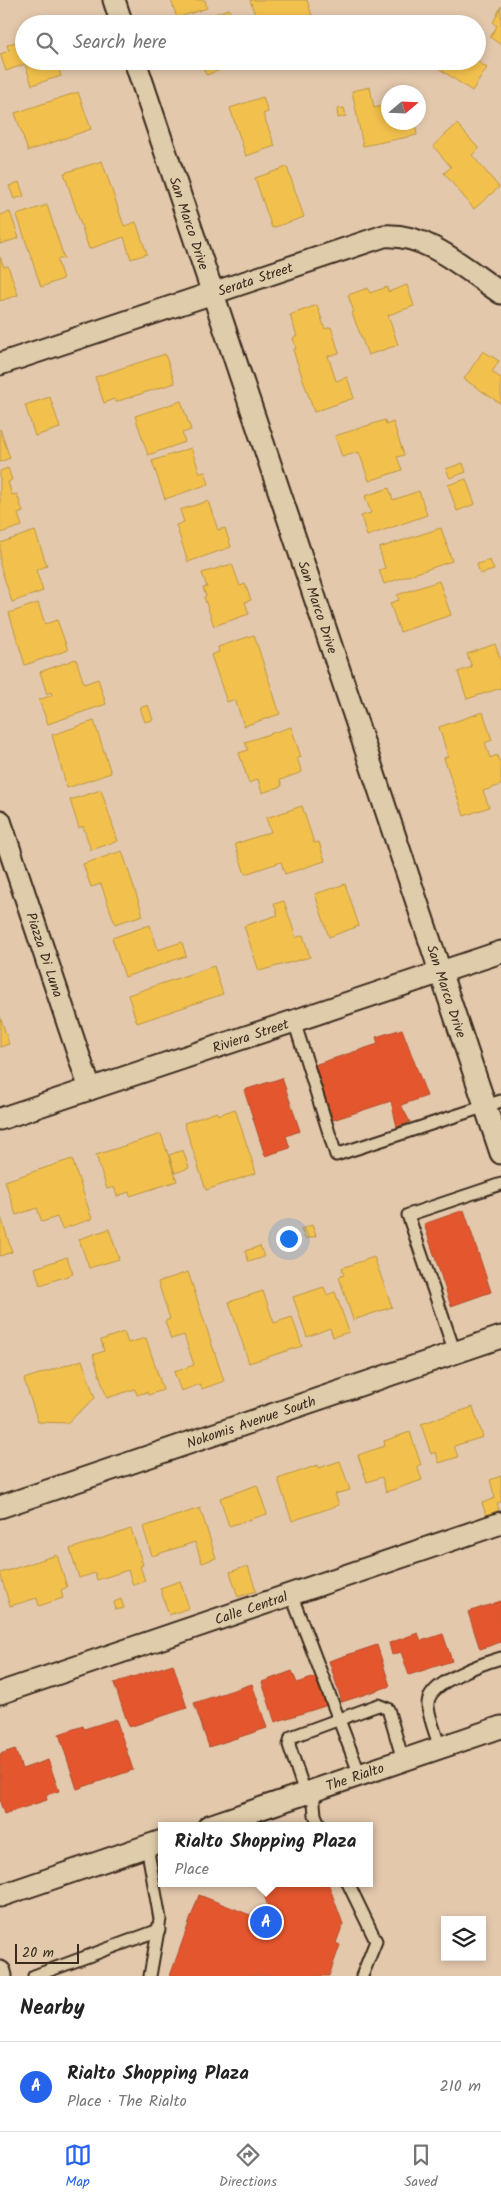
<!DOCTYPE html>
<html lang="en">
<head>
<meta charset="utf-8">
<style>
	body { margin:0; font-family:Kalam,sans-serif; background:#f2f2f2; color:#222 }
	.controls { position:absolute; right:15px; bottom:15px; display:grid; overflow:hidden; border-radius:0px; box-shadow:0 2px 8px #0003 }
	.controls button { width:45px; height:45px; display:grid; place-items:center; padding:0; border:0; border-bottom:1px solid #e0e0e0; background:#fff; color:#222; font:25px sans-serif }
	.compass { position:absolute; left:381px; top:85px; width:45px; height:45px; border-radius:50%; background:#fff; box-shadow:0 2px 8px #0003; rotate:71deg }
	.scale { position:absolute; left:15px; bottom:12px; width:64px; box-sizing:border-box; padding-left:5px; border:2px solid #3b2a1e; border-top:0; font-size:14px; line-height:18px; white-space:nowrap; color:#3b2a1e; -webkit-text-stroke:4px #dfccaa; paint-order:stroke }
	.you { position:absolute; left:288px; top:1238px; width:18px; height:18px; margin:-12px; border:4px solid #fff; border-radius:50%; background:#1a73e8; box-shadow:0 0 0 8px #1a73e833 }
	.badge { display:grid; place-items:center; width:32px; height:32px; border-radius:50%; background:#2563eb; color:#fff; font-size:16px; font-weight:700 }
	.pin { position:absolute; translate:-50% -50%; border:2px solid #fff; box-shadow:0 1px 5px #0006 }
	.popup { position:absolute; left:158px; top:1822px; width:215px; height:65px; box-sizing:border-box; display:grid; place-content:center; border-radius:0px; background:#fff; filter:drop-shadow(0 1px 4px #0005); font-size:16px; white-space:nowrap; color:#767676 }
	.popup b { font-size:19px; color:#222 }
	.popup::after { content:''; position:absolute; left:50%; top:100%; margin-left:-10px; border:10px solid transparent; border-top-color:#fff }
	.list { margin:0; padding:0; list-style:none }
	h2 { display:flex; justify-content:space-between; align-items:center; height:65px; margin:0; padding:0 20px; font-size:21px }
	h2 small { font-size:16px; font-weight:400; color:#767676 }
	.list li { display:grid; grid-template-columns:32px 1fr auto; gap:15px; align-items:center; box-sizing:border-box; height:90px; padding:0 20px; border-top:1px solid #e0e0e0 }
	.list b { display:block; font-size:19px; white-space:nowrap }
	.list p { margin:0; font-size:16px; white-space:nowrap; color:#767676 }
	.list em { font-size:16px; font-style:normal; color:#767676 }
	.icon { flex:none; width:28px; height:28px; fill:none; stroke:currentColor; stroke-width:2; stroke-linecap:round; stroke-linejoin:round }
	.map { position:relative; flex:none; width:501px; height:1976px; overflow:hidden }
	.search { position:absolute; background:#fff; box-shadow:0 2px 8px #0003; left:15px; right:15px; top:15px; height:55px; display:flex; align-items:center; gap:12px; box-sizing:border-box; padding:0 18px; border-radius:28px; color:#767676; font-size:19px }
	.sheet { height:155px; background:#fff }
	nav { display:flex; justify-content:space-around; align-items:center; box-sizing:border-box; height:70px; border-top:1px solid #e0e0e0; background:#fff; font-size:14px; color:#767676 }
	nav a { display:grid; justify-items:center; gap:2px }
	nav .on { color:#2563eb }
	.map>svg:first-child { display:block }
	.homes { fill:#f2c14e; stroke:#bb9440 }
	.shops { fill:#e4572e; stroke:#b14a29 }
	.lines { fill:none; stroke-linecap:round; stroke-linejoin:round }
	.service-casing { stroke:#3b2a1e; stroke-width:15 }
	.minor-casing { stroke:#3b2a1e; stroke-width:25 }
	.service { stroke:#dfccaa; stroke-width:11 }
	.minor { stroke:#dfccaa; stroke-width:21 }
	.labels { text-anchor:middle; stroke-width:5; stroke-linejoin:round; paint-order:stroke }
	.street-label { font-size:14px; fill:#3b2a1e; stroke:#dfccaa }
</style>
</head>
<body>
<div class="map">
<svg width="501" height="1976" viewBox="0 0 501 1976">
	<rect width="100%" height="100%" fill="#e3c8ac"/>
	<filter id="ink" filterUnits="userSpaceOnUse"><feTurbulence type="fractalNoise" baseFrequency=".02" numOctaves="2"/><feDisplacementMap in="SourceGraphic" scale="10" xChannelSelector="R" yChannelSelector="G"/><feConvolveMatrix kernelMatrix="1 2 1 2 8 2 1 2 1" color-interpolation-filters="sRGB"/></filter>
	<g filter="url(#ink)">
		<g class="homes">
			<polygon points="171,0 205,0 207,8 177,18"/>
			<polygon points="250,0 307,0 314,22 258,24"/>
			<polygon points="501,6 501,45 490,37 497,26 493,23"/>
			<polygon points="229,9 233,21 242,17 244,24 198,24 197,20"/>
			<polygon points="24,39 24,61 56,61 61,76 32,85 25,64 6,71 0,54 9,51 7,45"/>
			<polygon points="201,61 246,61 206,75"/>
			<polygon points="432,61 477,61 487,68 472,91 431,63"/>
			<polygon points="370,87 374,108 388,105 388,122 415,122 417,135 363,146 352,91"/>
			<polygon points="78,92 91,129 28,151 15,113"/>
			<polygon points="263,97 268,112 263,114 275,146 246,156 230,108"/>
			<polygon points="344,108 346,116 338,118 337,109"/>
			<polygon points="457,124 479,149 472,155 499,187 474,209 444,173 451,167 433,146"/>
			<polygon points="102,161 124,226 136,222 147,254 131,259 124,237 89,249 64,173"/>
			<polygon points="287,167 304,217 272,228 255,178"/>
			<polygon points="19,182 24,196 14,199 9,186"/>
			<polygon points="47,205 64,258 57,260 63,279 41,287 17,215"/>
			<polygon points="10,212 19,238 0,244 0,215"/>
			<polygon points="0,257 4,267 8,266 18,295 0,301"/>
			<polygon points="407,285 414,306 388,315 398,345 368,355 352,313 354,312 348,295 368,288 370,293 387,287 388,292"/>
			<polygon points="317,305 325,329 331,327 339,353 328,356 336,381 347,377 354,398 314,412 293,350 296,349 293,338 297,336 290,315"/>
			<polygon points="483,351 499,361 492,372 501,378 501,404 464,379"/>
			<polygon points="165,354 175,383 115,402 114,399 104,403 95,377"/>
			<polygon points="50,397 60,428 35,436 25,405"/>
			<polygon points="181,401 191,430 182,433 185,442 148,455 135,416"/>
			<polygon points="385,420 386,425 393,422 404,455 397,457 402,470 369,481 359,452 342,457 335,436"/>
			<polygon points="0,429 10,458 0,462"/>
			<polygon points="191,448 200,473 205,472 209,484 165,499 152,461"/>
			<polygon points="463,463 466,472 450,478 446,469"/>
			<polygon points="8,468 12,480 8,482 12,495 17,494 23,512 18,514 22,526 0,533 0,471"/>
			<polygon points="466,479 475,504 457,511 448,485"/>
			<polygon points="389,488 393,500 419,491 427,515 367,536 361,516 371,513 365,496"/>
			<polygon points="208,501 218,530 225,528 231,547 188,562 176,525 184,522 180,510"/>
			<polygon points="441,528 452,561 384,584 379,570 385,568 379,548"/>
			<polygon points="35,531 47,566 36,570 43,591 12,602 0,565 0,543"/>
			<polygon points="490,560 494,570 480,574 477,564"/>
			<polygon points="232,564 240,586 245,584 251,600 245,602 249,614 214,626 204,597 206,596 203,588 207,587 202,573"/>
			<polygon points="439,581 451,615 400,632 390,603 399,600 397,595"/>
			<polygon points="38,603 45,624 57,620 68,650 25,665 9,613"/>
			<polygon points="254,635 280,714 244,726 235,699 227,702 211,655 219,652 218,647"/>
			<polygon points="495,644 501,661 501,688 467,699 458,672 472,667 467,654"/>
			<polygon points="76,659 84,684 98,679 106,704 48,724 39,700 52,695 51,692 47,694 40,672"/>
			<polygon points="148,705 153,720 145,722 140,708"/>
			<polygon points="483,712 492,740 485,743 490,758 497,755 501,766 501,785 483,791 489,807 464,816 444,758 448,756 439,727"/>
			<polygon points="94,721 111,773 67,788 52,735"/>
			<polygon points="291,727 301,757 297,758 302,772 280,780 282,786 262,793 258,779 249,783 239,753 248,750 245,742"/>
			<polygon points="101,790 118,841 91,850 83,826 79,828 70,800"/>
			<polygon points="302,806 314,843 319,842 325,861 285,874 281,862 245,874 235,844 271,832 266,818"/>
			<polygon points="122,851 143,915 115,924 101,884 91,887 83,864"/>
			<polygon points="345,884 359,926 329,937 315,894"/>
			<polygon points="284,901 296,938 303,935 310,957 259,971 244,926 278,915 274,904"/>
			<polygon points="150,925 158,950 182,942 186,956 125,977 112,938"/>
			<polygon points="214,966 223,994 137,1023 128,995"/>
			<polygon points="0,1016 9,1044 0,1047"/>
			<polygon points="235,1109 256,1173 206,1190 184,1123 217,1112 218,1115"/>
			<polygon points="161,1134 177,1181 130,1196 129,1192 117,1196 114,1187 107,1189 96,1155"/>
			<polygon points="183,1150 189,1168 175,1173 169,1155"/>
			<polygon points="72,1159 92,1219 62,1229 57,1217 42,1222 37,1208 16,1215 5,1181"/>
			<polygon points="0,1214 12,1252 0,1256"/>
			<polygon points="312,1225 316,1236 305,1239 301,1229"/>
			<polygon points="109,1229 119,1259 89,1268 79,1239"/>
			<polygon points="260,1246 264,1257 249,1262 245,1251"/>
			<polygon points="67,1257 73,1274 40,1285 35,1268"/>
			<polygon points="374,1257 392,1307 353,1320 339,1277 344,1275 342,1268"/>
			<polygon points="188,1272 224,1381 202,1389 200,1384 181,1391 174,1372 194,1365 184,1335 171,1339 165,1321 170,1319 158,1282"/>
			<polygon points="324,1287 327,1295 335,1292 349,1332 333,1337 330,1328 307,1337 293,1297"/>
			<polygon points="263,1291 274,1323 292,1317 302,1346 249,1363 229,1302"/>
			<polygon points="124,1332 128,1343 146,1338 163,1390 148,1395 147,1392 137,1395 135,1389 107,1398 93,1355 104,1351 101,1340"/>
			<polygon points="82,1360 95,1398 67,1423 38,1422 24,1379"/>
			<polygon points="473,1407 483,1437 454,1446 458,1457 439,1463 436,1452 431,1454 421,1424"/>
			<polygon points="410,1432 421,1465 417,1466 422,1480 386,1492 382,1477 367,1482 358,1455 385,1446 384,1441"/>
			<polygon points="340,1461 350,1490 335,1494 339,1505 292,1521 278,1479 318,1465 319,1468"/>
			<polygon points="501,1476 501,1502 497,1503 499,1510 486,1515 482,1503 495,1498 490,1480"/>
			<polygon points="257,1485 267,1514 229,1526 220,1498"/>
			<polygon points="200,1508 216,1558 202,1563 195,1542 152,1556 143,1527"/>
			<polygon points="131,1529 143,1565 140,1566 145,1581 133,1585 128,1570 97,1580 95,1573 79,1578 70,1549"/>
			<polygon points="57,1555 67,1587 61,1590 63,1598 39,1606 37,1598 10,1606 0,1573"/>
			<polygon points="248,1566 256,1591 238,1597 230,1572"/>
			<polygon points="180,1581 189,1608 169,1615 160,1588"/>
			<polygon points="121,1599 124,1608 116,1610 114,1602"/>
		</g>
		<g class="shops">
			<polygon points="402,1029 427,1096 401,1105 410,1122 397,1127 391,1101 333,1120 314,1065 378,1044 376,1037"/>
			<polygon points="282,1078 300,1131 286,1136 290,1148 265,1156 244,1090"/>
			<polygon points="464,1210 491,1292 451,1306 424,1224"/>
			<polygon points="501,1601 501,1642 480,1649 468,1612"/>
			<polygon points="418,1633 421,1641 443,1634 452,1661 409,1675 401,1652 392,1655 389,1643"/>
			<polygon points="377,1645 390,1686 342,1702 329,1661"/>
			<polygon points="173,1664 187,1708 129,1727 114,1683"/>
			<polygon points="292,1671 297,1683 318,1676 328,1705 275,1722 262,1682"/>
			<polygon points="252,1684 267,1728 209,1747 194,1703"/>
			<polygon points="116,1719 133,1770 77,1789 59,1734 83,1726 84,1729"/>
			<polygon points="15,1749 22,1769 48,1760 59,1791 46,1795 47,1800 4,1814 0,1802 0,1754"/>
			<polygon points="284,1883 328,1883 343,1924 336,1943 340,1945 329,1976 170,1976 199,1895 263,1920 268,1907 263,1891"/>
		</g>
		<g class="lines">
			<defs>
				<g id="service">
					<polyline points="294,1021 336,1155 501,1101"/>
					<polyline points="455,1353 408,1215 501,1184"/>
					<polyline points="291,1594 360,1775"/>
					<path d="M440,1748C437,1737 427,1713 428,1703C429,1682 484,1663 501,1658"/>
					<polyline points="313,1791 315,1815 320,1826"/>
					<polyline points="305,1793 289,1745 291,1737 378,1705 388,1709 403,1760"/>
					<polyline points="147,1846 160,1919 150,1976"/>
					<polyline points="348,1883 376,1941 362,1976"/>
					<polyline points="34,1976 159,1930"/>
				</g>
				<g id="minor">
					<polyline points="114,0 122,24"/>
					<path id="s1" d="M135,61L501,1153"/>
					<path id="s2" d="M0,364L384,236C428,233 466,270 501,293"/>
					<path id="s3" d="M0,821L90,1089"/>
					<path id="s4" d="M0,1119L501,952"/>
					<path id="s5" d="M0,1507L501,1337"/>
					<path id="s6" d="M0,1693L501,1523"/>
					<path id="s7" d="M209,1826L501,1727"/>
					<polyline points="0,1896 162,1841"/>
					<polyline points="0,1972 1,1976"/>
				</g>
			</defs>
			<use href="#service" class="service-casing"/>
			<use href="#minor" class="minor-casing"/>
			<use href="#service" class="service"/>
			<use href="#minor" class="minor"/>
		</g>
	</g>
	<g class="labels">
		<g class="street-label">
			<text dy="5" stroke="none"><textPath href="#s1" startOffset="171">San Marco Drive</textPath></text>
			<text dy="5" stroke="none"><textPath href="#s2" startOffset="269">Serata Street</textPath></text>
			<text dy="5" stroke="none"><textPath href="#s1" startOffset="576">San Marco Drive</textPath></text>
			<text dy="5" stroke="none"><textPath href="#s3" startOffset="141">Piazza Di Luna</textPath></text>
			<text dy="5" stroke="none"><textPath href="#s1" startOffset="981">San Marco Drive</textPath></text>
			<text dy="5" stroke="none"><textPath href="#s4" startOffset="264">Riviera Street</textPath></text>
			<text dy="5" stroke="none"><textPath href="#s5" startOffset="265">Nokomis Avenue South</textPath></text>
			<text dy="5" stroke="none"><textPath href="#s6" startOffset="265">Calle Central</textPath></text>
			<text dy="5" stroke="none"><textPath href="#s7" startOffset="154">The Rialto</textPath></text>
		</g>
	</g>
</svg>
<div class="controls">
<button><svg class="icon" aria-label="layers" viewBox="0 0 24 24"><path d="M12 4l9 5-9 5-9-5zM3 14l9 5 9-5"/></svg></button>
</div>
<svg class="compass" viewBox="-18 -18 36 36"><path d="M0-13l5 13h-10z" fill="#e53935"/><path d="M0 13l5-13h-10z" fill="#767676"/></svg>
<div class="scale">20 m</div>
<div class="you"></div>
<div class="pin badge" style="left:266px;top:1922px">A</div>
<div class="popup"><b>Rialto Shopping Plaza</b>Place</div>
<div class="search"><svg class="icon" aria-label="search" viewBox="0 0 24 24"><circle cx="10" cy="10" r="6"/><path d="M15 15l6 6"/></svg>Search here</div>
</div>
<section class="sheet">
<h2>Nearby<small></small></h2>
<ul class="list">
<li><span class="badge">A</span><div><b>Rialto Shopping Plaza</b><p>Place · The Rialto</p></div><em>210 m</em></li>
</ul>
</section>
<nav>
<a class="on"><svg class="icon" aria-label="map" viewBox="0 0 24 24"><path d="M3 6l6-2 6 2 6-2v14l-6 2-6-2-6 2zM9 4v14M15 6v14"/></svg>Map</a>
<a><svg class="icon" aria-label="directions" viewBox="0 0 24 24"><path d="M12 3l9 9-9 9-9-9zM9 14v-3h6M13 9l2 2-2 2"/></svg>Directions</a>
<a><svg class="icon" aria-label="saved" viewBox="0 0 24 24"><path d="M7 4h10v16l-5-4-5 4z"/></svg>Saved</a>
</nav>
</body>
</html>
